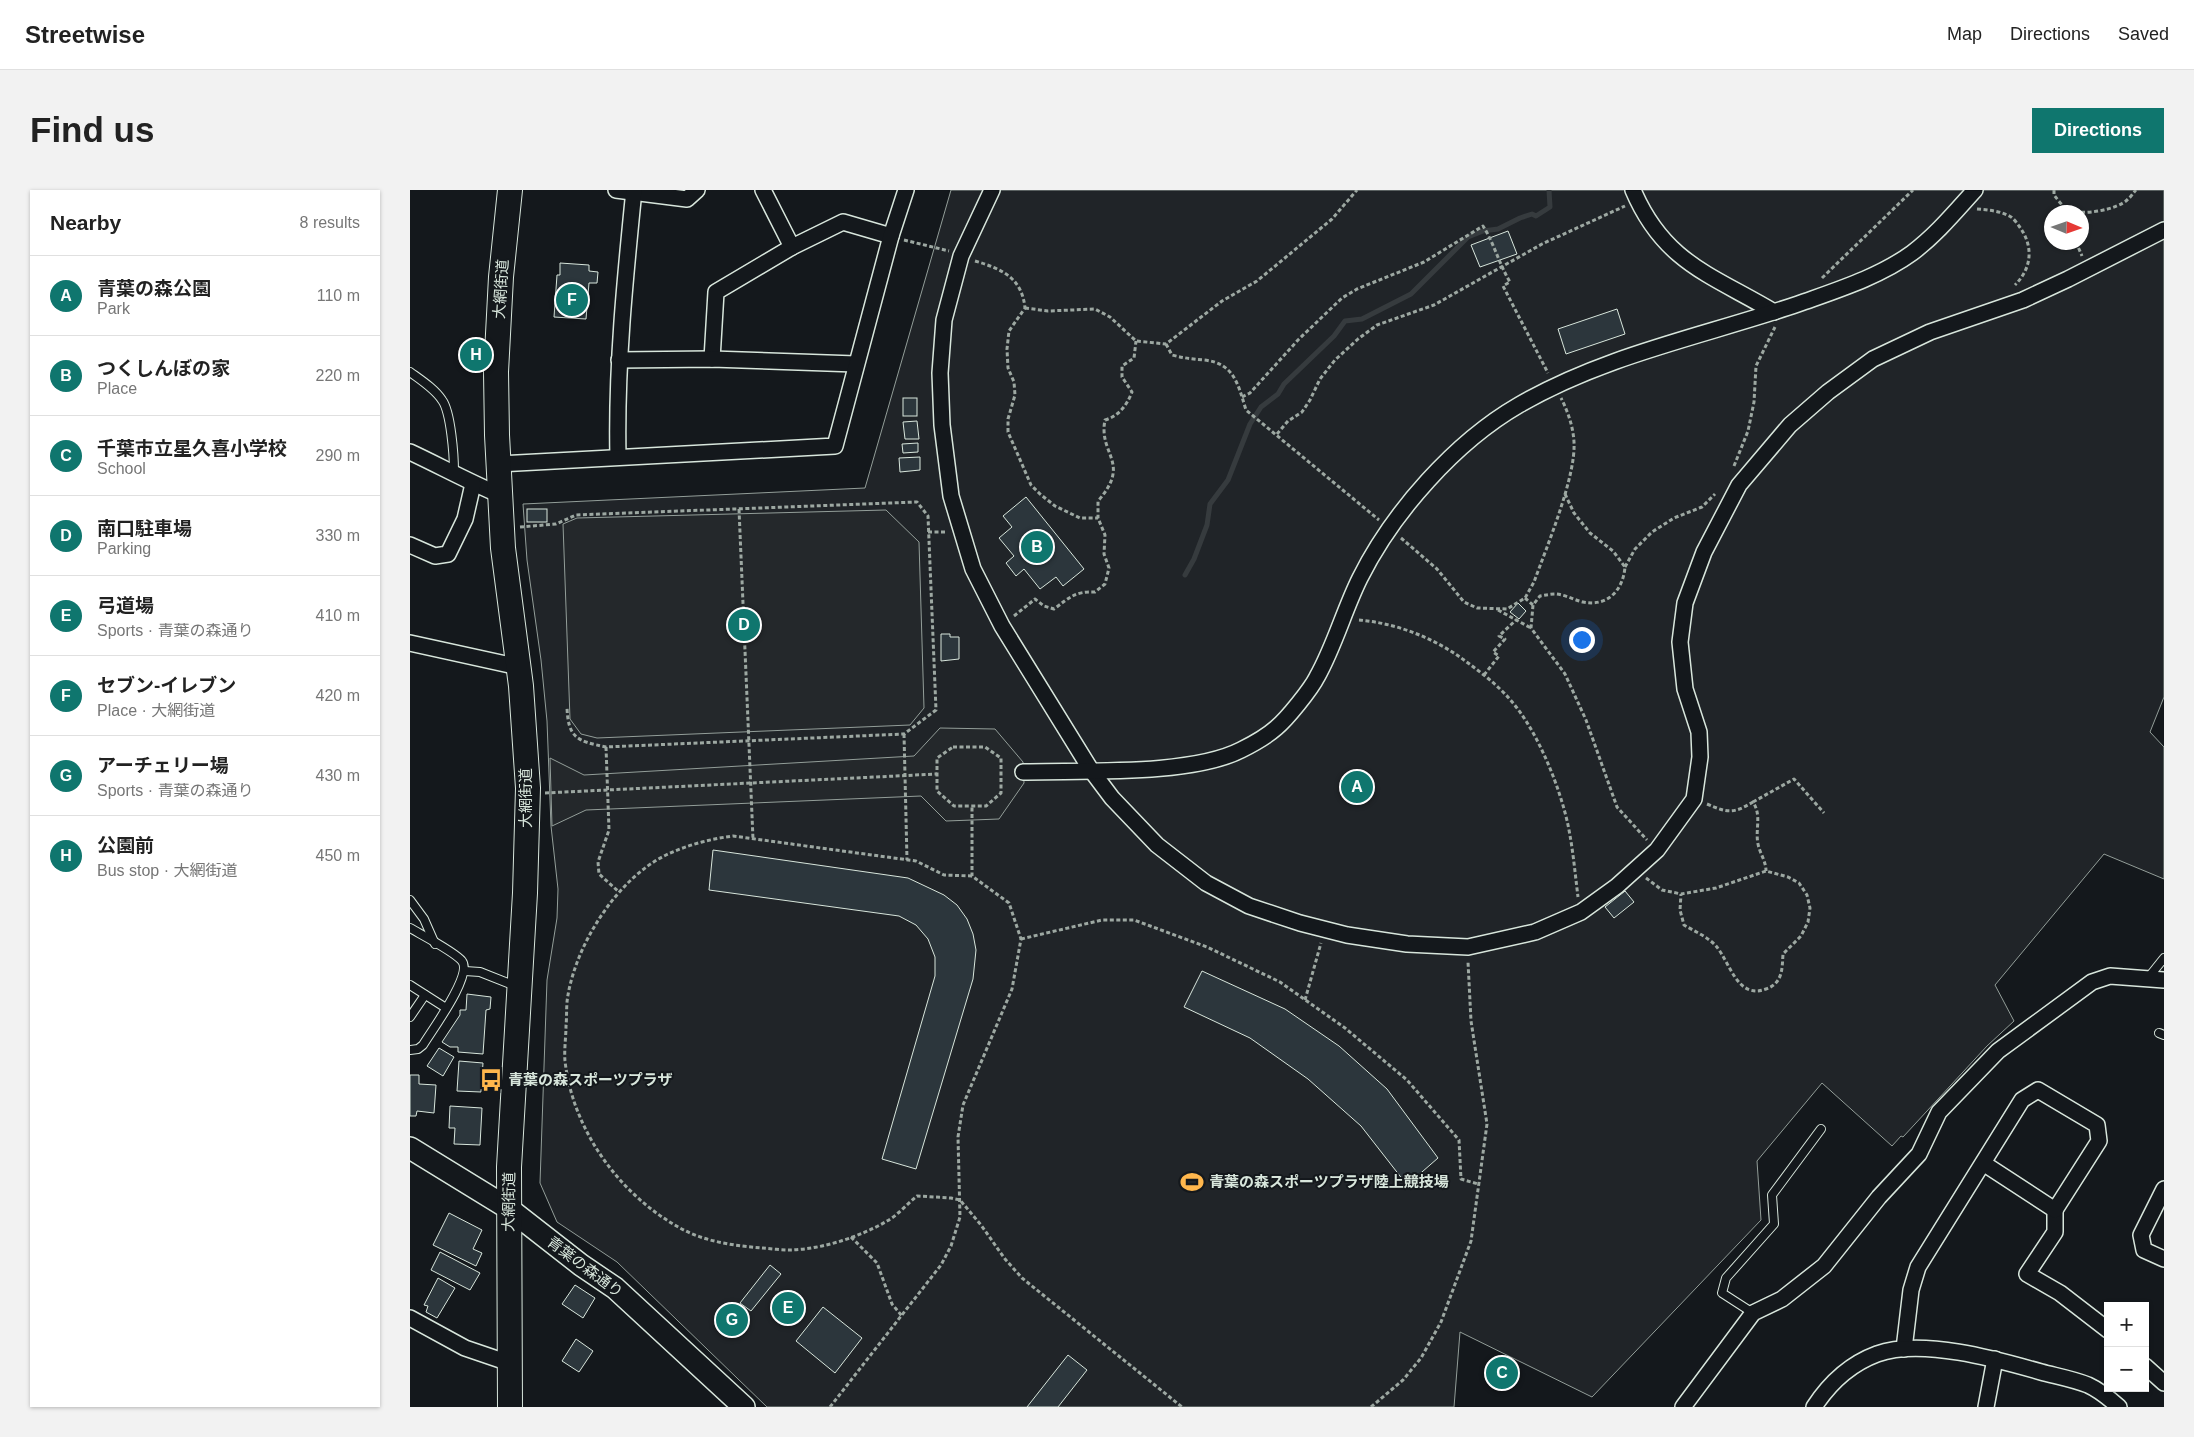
<!DOCTYPE html>
<html lang="en">
<head>
<meta charset="utf-8">
<style>
	body { margin:0; font-family:Arial,"Noto Sans JP",sans-serif; background:#f2f2f2; color:#222 }
	.controls { position:absolute; right:15px; bottom:15px; display:grid; overflow:hidden; border-radius:0px; box-shadow:0 1px 4px #0004 }
	.controls button { width:45px; height:45px; display:grid; place-items:center; padding:0; border:0; border-bottom:1px solid #e0e0e0; background:#fff; color:#222; font:25px sans-serif }
	.compass { position:absolute; left:1634px; top:15px; width:45px; height:45px; border-radius:50%; background:#fff; box-shadow:0 1px 4px #0004; rotate:92deg }
	.you { position:absolute; left:1171px; top:449px; width:18px; height:18px; margin:-12px; border:4px solid #fff; border-radius:50%; background:#1a73e8; box-shadow:0 0 0 8px #1a73e833 }
	.badge { display:grid; place-items:center; width:32px; height:32px; border-radius:50%; background:#0f766e; color:#fff; font-size:16px; font-weight:700 }
	.pin { position:absolute; translate:-50% -50%; border:2px solid #fff; box-shadow:0 1px 5px #0006 }
	.list { margin:0; padding:0; list-style:none }
	h2 { display:flex; justify-content:space-between; align-items:center; height:65px; margin:0; padding:0 20px; font-size:21px }
	h2 small { font-size:16px; font-weight:400; color:#767676 }
	.list li { display:grid; grid-template-columns:32px 1fr auto; gap:15px; align-items:center; box-sizing:border-box; height:80px; padding:0 20px; border-top:1px solid #e0e0e0 }
	.list b { display:block; font-size:19px; white-space:nowrap }
	.list p { margin:0; font-size:16px; white-space:nowrap; color:#767676 }
	.list em { font-size:16px; font-style:normal; color:#767676 }
	.map { position:relative; flex:none; width:1754px; height:1217px; overflow:hidden; border-radius:0px }
	header { display:flex; align-items:center; gap:30px; box-sizing:border-box; height:70px; padding:0 25px; background:#fff; border-bottom:1px solid #e0e0e0 }
	header strong { font-size:24px }
	nav { display:flex; gap:28px; margin-inline-start:auto; font-size:18px }
	.intro { display:flex; align-items:center; justify-content:space-between; box-sizing:border-box; height:120px; padding:0 30px }
	h1 { margin:0; font-size:35px }
	.button { padding:12px 22px; border-radius:0px; background:#0f766e; color:#fff; font-size:18px; font-weight:700 }
	main { display:flex; gap:30px; padding:0 30px }
	aside { flex:1; background:#fff; border-radius:0px; box-shadow:0 1px 4px #0004 }
	.map>svg:first-child { display:block }
	.green { fill:#202428; stroke:#939e99; fill-rule:evenodd }
	.parking { fill:#24282b; stroke:#939e99 }
	.lines { fill:none; stroke-linecap:round; stroke-linejoin:round }
	.stream { stroke:#363b3e; stroke-width:5 }
	.building { fill:#2c363c; stroke:#d8e6dc }
	.lane-casing { stroke:#d8e6dc; stroke-width:10 }
	.street-casing { stroke:#d8e6dc; stroke-width:18 }
	.secondary-casing { stroke:#d8e6dc; stroke-width:24 }
	.primary-casing { stroke:#d8e6dc; stroke-width:26 }
	.path { stroke:#9da8a2; stroke-width:3; stroke-dasharray:4 2.5; stroke-linecap:butt }
	.lane { stroke:#14181c; stroke-width:8 }
	.street { stroke:#14181c; stroke-width:15 }
	.secondary { stroke:#14181c; stroke-width:21 }
	.primary { stroke:#14181c; stroke-width:24 }
	.labels { text-anchor:middle; stroke-width:4; stroke-linejoin:round; paint-order:stroke }
	.street-label { font-size:15px; fill:#d8e6dc; stroke:#14181c }
	.poi-label { font-size:15px; font-weight:bold; fill:#d8e6dc; stroke:#14181c; text-anchor:start }
</style>
</head>
<body>
<header>
<strong>Streetwise</strong>
<nav><a>Map</a><a>Directions</a><a>Saved</a></nav>
</header>
<div class="intro"><h1>Find us</h1><a class="button">Directions</a></div>
<main>
<aside>
<h2>Nearby<small>8 results</small></h2>
<ul class="list">
<li><span class="badge">A</span><div><b>青葉の森公園</b><p>Park</p></div><em>110 m</em></li>
<li><span class="badge">B</span><div><b>つくしんぼの家</b><p>Place</p></div><em>220 m</em></li>
<li><span class="badge">C</span><div><b>千葉市立星久喜小学校</b><p>School</p></div><em>290 m</em></li>
<li><span class="badge">D</span><div><b>南口駐車場</b><p>Parking</p></div><em>330 m</em></li>
<li><span class="badge">E</span><div><b>弓道場</b><p>Sports · 青葉の森通り</p></div><em>410 m</em></li>
<li><span class="badge">F</span><div><b>セブン-イレブン</b><p>Place · 大網街道</p></div><em>420 m</em></li>
<li><span class="badge">G</span><div><b>アーチェリー場</b><p>Sports · 青葉の森通り</p></div><em>430 m</em></li>
<li><span class="badge">H</span><div><b>公園前</b><p>Bus stop · 大網街道</p></div><em>450 m</em></li>
</ul>
</aside>
<div class="map">
<svg width="1754" height="1217" viewBox="0 0 1754 1217">
	<rect width="100%" height="100%" fill="#14181c"/>
	<path class="green" d="M541,0H1754V507L1740,542L1754,557V689L1694,664L1585,795L1604,831L1577,856L1493,947L1491,946L1482,956L1412,893L1347,971L1351,1030L1182,1207L1050,1142L1044,1217H357L207,1072L147,1032L130,993L137,790L147,728L148,699L141,636L137,531L131,470L117,370L113,314L455,298ZM1642,22H1672V52H1642Z"/>
	<g class="parking">
		<polygon points="476,320 509,352 514,518 500,535 187,548 171,544 160,529 153,334 167,328"/>
		<polygon points="530,538 585,539 613,572 614,593 589,629 536,631 511,606 176,620 142,636 140,568 174,585 504,566"/>
	</g>
	<g class="lines">
		<polyline class="stream" points="775,385 784,369 797,335 800,314 818,290 840,234 851,217 868,204 874,194 924,146 935,131 952,129 1001,104 1058,47 1073,41 1088,39 1110,28 1122,24 1126,26 1140,17 1139,0"/>
	</g>
	<g class="building">
		<polygon points="1098,41 1107,64 1070,77 1061,55"/>
		<polygon points="150,73 179,75 179,81 188,82 187,93 179,93 176,129 144,127 147,85 150,85"/>
		<polygon points="1207,119 1215,144 1156,164 1148,139"/>
		<rect x="493" y="208" width="14" height="18"/>
		<polygon points="507,231 509,249 495,249 493,232"/>
		<polygon points="508,253 508,262 493,263 492,254"/>
		<polygon points="510,267 510,280 490,282 489,268"/>
		<polygon points="616,307 674,379 653,396 646,387 630,399 614,379 606,386 596,373 604,366 589,348 602,337 593,326"/>
		<rect x="117" y="319" width="20" height="13"/>
		<polygon points="1108,413 1116,421 1109,429 1100,422"/>
		<polygon points="531,444 540,444 540,447 549,447 549,469 531,471"/>
		<polygon points="303,660 498,688 534,705 547,715 557,729 563,744 566,760 563,789 506,979 472,969 525,786 525,767 518,749 506,735 489,726 299,700"/>
		<polygon points="1215,701 1224,712 1204,728 1195,717"/>
		<polygon points="792,781 875,819 929,856 977,899 1028,968 997,995 951,936 898,889 840,848 774,817"/>
		<polygon points="57,804 81,807 80,819 76,820 73,864 48,862 48,857 40,857 32,852 50,825 50,820 56,820"/>
		<polygon points="29,858 44,867 33,886 17,876"/>
		<polygon points="49,871 73,873 71,902 47,901"/>
		<polygon points="0,885 9,885 9,894 26,895 24,923 7,921 6,926 0,926"/>
		<polygon points="40,916 72,918 70,955 44,954 45,938 39,938"/>
		<polygon points="39,1023 72,1040 63,1059 72,1063 66,1076 23,1055"/>
		<polygon points="30,1062 70,1083 60,1100 21,1080"/>
		<polygon points="360,1075 371,1084 341,1121 330,1113"/>
		<polygon points="28,1088 45,1098 27,1128 16,1122 18,1116 14,1115"/>
		<polygon points="165,1095 185,1108 173,1128 152,1114"/>
		<polygon points="413,1117 452,1148 425,1183 386,1151"/>
		<polygon points="166,1149 183,1161 169,1182 152,1171"/>
		<polygon points="658,1165 677,1180 648,1217 617,1217"/>
	</g>
	<g class="lines">
		<defs>
			<g id="lane">
				<path d="M0,182C11,190 25,199 32,210C41,222 44,266 44,282"/>
				<polyline points="0,710 14,729 25,754"/>
				<path d="M0,738C12,745 45,762 52,771C63,785 22,840 13,855L8,859L0,860"/>
				<polyline points="55,781 70,782 108,797"/>
				<polyline points="1738,788 1754,768"/>
				<polyline points="0,795 36,818"/>
				<polyline points="0,827 15,805"/>
				<polyline points="1749,843 1754,845"/>
				<polyline points="1343,1123 1312,1103 1316,1088 1364,1034 1362,1005 1411,939"/>
			</g>
			<g id="street">
				<polyline points="206,0 277,9 287,0"/>
				<polyline points="353,0 382,57"/>
				<polyline points="582,0 551,66 534,130 530,183 532,235 541,306 563,379 592,436 681,580 702,608 747,655 796,693 839,716 890,733 937,745 997,754 1058,757 1125,742 1171,722 1207,696 1247,660 1284,609 1290,567 1289,542 1275,499 1270,452 1275,413 1294,362 1329,295 1380,235 1418,202 1463,169 1520,142 1613,110 1658,89 1754,40"/>
				<path d="M1223,0C1254,73 1302,85 1364,122"/>
				<polyline points="302,169 306,102 382,57 433,32 481,46"/>
				<polyline points="209,170 302,169 446,174"/>
				<path d="M0,262C30,276 59,292 90,305"/>
				<path d="M208,267C206,178 215,89 224,0"/>
				<polyline points="88,274 425,256 481,46 496,0"/>
				<polyline points="0,355 25,366 38,364 55,329 63,294"/>
				<polyline points="0,453 109,477"/>
				<path d="M613,582C672,580 780,586 831,560C843,554 857,546 866,538C877,529 901,499 907,487C925,455 934,420 950,388C983,322 1045,252 1109,215C1195,165 1294,146 1388,114C1427,100 1469,87 1502,63C1526,45 1545,22 1565,0"/>
				<polyline points="1754,999 1731,1045 1734,1060 1754,1069"/>
				<polyline points="1645,1020 1645,1042 1617,1084 1650,1103 1698,1140"/>
				<polyline points="0,1128 55,1158 99,1173"/>
				<polyline points="1494,1159 1501,1100 1508,1077 1612,910 1628,900 1687,935 1689,951 1645,1020 1573,973"/>
				<polyline points="1735,1176 1754,1193"/>
				<polyline points="1273,1217 1343,1123 1372,1109 1414,1076 1469,1007 1509,964 1529,922 1588,861 1682,792 1700,786 1754,790"/>
				<path d="M1404,1217C1419,1194 1440,1174 1467,1164C1511,1148 1586,1169 1631,1182C1646,1186 1663,1189 1678,1195C1689,1200 1700,1209 1709,1217"/>
				<polyline points="1576,1217 1585,1169"/>
			</g>
			<polyline id="secondary" points="0,958 98,1018 171,1075 205,1098 334,1217"/>
			<polyline id="primary" points="100,1217 99,977 115,703 118,598 111,496 93,358 87,245 86,182 91,87 100,0"/>
		</defs>
		<use href="#lane" class="lane-casing"/>
		<use href="#street" class="street-casing"/>
		<use href="#secondary" class="secondary-casing"/>
		<use href="#primary" class="primary-casing"/>
		<g class="path">
			<path d="M1644,0V5C1648,10 1653,17 1658,20C1671,26 1708,20 1718,9C1721,7 1723,3 1726,0"/>
			<path d="M1567,19C1579,20 1591,21 1601,27C1604,29 1607,33 1609,36C1624,56 1622,78 1605,95"/>
			<polyline points="494,50 539,61"/>
			<polyline points="1666,52 1672,66"/>
			<path d="M565,71C592,79 612,88 615,118L599,141L597,159L598,178L604,192L605,205L598,229V242L621,295L630,304L645,316L670,328H688"/>
			<polyline points="1412,88 1503,0"/>
			<polyline points="615,118 638,121 685,119 700,127 726,151 756,154 812,111 847,91 922,29 947,0"/>
			<path d="M756,154L762,165C773,168 782,169 794,170C824,173 828,194 836,220L969,330"/>
			<path d="M832,207L840,203L888,150L932,108L947,99L1014,72L1073,36C1084,53 1089,74 1100,92L1093,96L1138,183"/>
			<polyline points="867,244 878,231 892,222 900,210 910,189 925,170 948,149 967,135 1024,115 1132,54 1215,16"/>
			<polyline points="1324,276 1338,241 1344,212 1346,176 1365,137"/>
			<path d="M1155,304L1164,323L1180,343L1203,361L1215,377C1213,400 1198,417 1173,412C1164,410 1156,405 1146,404C1141,404 1136,405 1130,406L1123,415L1121,438L1155,484L1176,530L1207,617L1237,650"/>
			<polyline points="329,319 343,649"/>
			<path d="M110,337L146,334L166,325L507,312L518,326L526,520L494,544L196,557C167,551 158,548 157,517"/>
			<polyline points="518,342 536,342"/>
			<path d="M991,348L1027,379L1054,412L1067,418L1097,419L1115,408L1124,392C1137,356 1166,287 1164,252C1163,236 1158,222 1151,208"/>
			<polyline points="1215,377 1225,359 1242,342 1264,328 1292,317 1305,304"/>
			<polyline points="1115,408 1123,415"/>
			<polyline points="1088,420 1121,438"/>
			<path d="M604,426L625,409L634,416L644,419C659,408 665,401 685,402L695,394L699,378L694,364L695,345L688,328V311C722,272 688,265 695,230C709,226 717,215 722,202L712,187V176L724,168L726,151"/>
			<path d="M949,430C986,433 1024,448 1054,470C1073,484 1092,498 1107,518C1130,548 1150,598 1158,635C1163,659 1165,683 1168,707"/>
			<polyline points="1074,485 1089,466 1083,462 1095,449 1089,446 1106,430"/>
			<polyline points="494,544 497,670"/>
			<polyline points="196,557 199,640 188,672 189,684 209,702"/>
			<polygon points="543,557 575,557 591,568 591,603 576,616 544,616 527,601 527,568"/>
			<polyline points="135,603 527,584"/>
			<polyline points="1343,612 1384,589 1414,623"/>
			<path d="M1297,614C1318,623 1323,624 1343,612C1352,626 1345,639 1348,654C1350,664 1356,671 1356,681"/>
			<path d="M562,686L534,685L506,671L323,646C300,649 277,655 256,665C207,689 167,753 158,805C156,815 157,826 156,836C156,847 154,860 155,871C163,941 210,1005 270,1038C295,1052 326,1056 353,1058C362,1059 372,1060 381,1060C412,1059 450,1047 477,1031C488,1025 497,1014 507,1006L541,1008L550,1010L571,1035L595,1069L612,1088L772,1217"/>
			<path d="M1236,688L1252,700L1271,704L1306,698L1356,681L1378,687L1389,693L1397,705L1400,718L1398,732L1391,746L1373,764C1372,779 1373,793 1356,799C1327,810 1320,772 1306,756C1298,747 1284,741 1274,735L1270,720L1271,704"/>
			<polyline points="611,749 692,730 724,730 797,757 870,792 935,838 997,890 1049,950 1051,989 1068,994"/>
			<polyline points="895,810 911,753"/>
			<polyline points="441,1047 467,1073 482,1114 492,1126"/>
			<polyline points="420,1217 531,1075 541,1056 550,1027 548,947 553,915 602,799 611,749 599,713 562,686 562,616"/>
			<polyline points="961,1217 993,1190 1011,1168 1031,1132 1061,1051 1077,934 1061,831 1058,772"/>
		</g>
		<use href="#lane" class="lane"/>
		<use href="#street" class="street"/>
		<use href="#secondary" class="secondary"/>
		<use href="#primary" class="primary"/>
	</g>
	<defs>
		<symbol id="bus-bare" viewBox="-9 -9 18 18"><path d="M-5-6H5V4H4V6H2V4H-2V6H-4V4H-5ZM-3.5-4V0h7V-4ZM-3.5 1.2v1.5H-2V1.2ZM2 1.2v1.5H3.5V1.2Z" fill="#ffb74d" stroke="#14181c" stroke-width="2.5" paint-order="stroke"/></symbol>
		<symbol id="stadium-bare" viewBox="-9 -9 18 18"><path d="M0-5a6.5 5 0 1 0 0 10a6.5 5 0 1 0 0-10ZM-3.5-1.8h7v3.6h-7Z" fill="#ffb74d" stroke="#14181c" stroke-width="2.5" paint-order="stroke"/></symbol>
	</defs>
	<g fill-rule="evenodd">
		<use href="#bus-bare" x="65" y="874" width="32" height="32"/>
		<use href="#stadium-bare" x="766" y="976" width="32" height="32"/>
	</g>
	<g class="labels">
		<g class="street-label">
			<text transform="translate(91 99) rotate(-86)" y="5">大網街道</text>
			<text transform="translate(116 608) rotate(-90)" y="5">大網街道</text>
			<text transform="translate(99 1012) rotate(-89)" y="5">大網街道</text>
			<text transform="translate(175 1077) rotate(37)" y="5">青葉の森通り</text>
		</g>
		<g class="poi-label">
			<text x="98" y="895">青葉の森スポーツプラザ</text>
			<text x="799" y="997">青葉の森スポーツプラザ陸上競技場</text>
		</g>
	</g>
</svg>
<div class="controls">
<button>+</button>
<button>−</button>
</div>
<svg class="compass" viewBox="-18 -18 36 36"><path d="M0-13l5 13h-10z" fill="#e53935"/><path d="M0 13l5-13h-10z" fill="#767676"/></svg>
<div class="you"></div>
<div class="pin badge" style="left:947px;top:597px">A</div>
<div class="pin badge" style="left:627px;top:357px">B</div>
<div class="pin badge" style="left:1092px;top:1183px">C</div>
<div class="pin badge" style="left:334px;top:435px">D</div>
<div class="pin badge" style="left:378px;top:1118px">E</div>
<div class="pin badge" style="left:162px;top:110px">F</div>
<div class="pin badge" style="left:322px;top:1130px">G</div>
<div class="pin badge" style="left:66px;top:165px">H</div>
</div>
</main>
</body>
</html>
